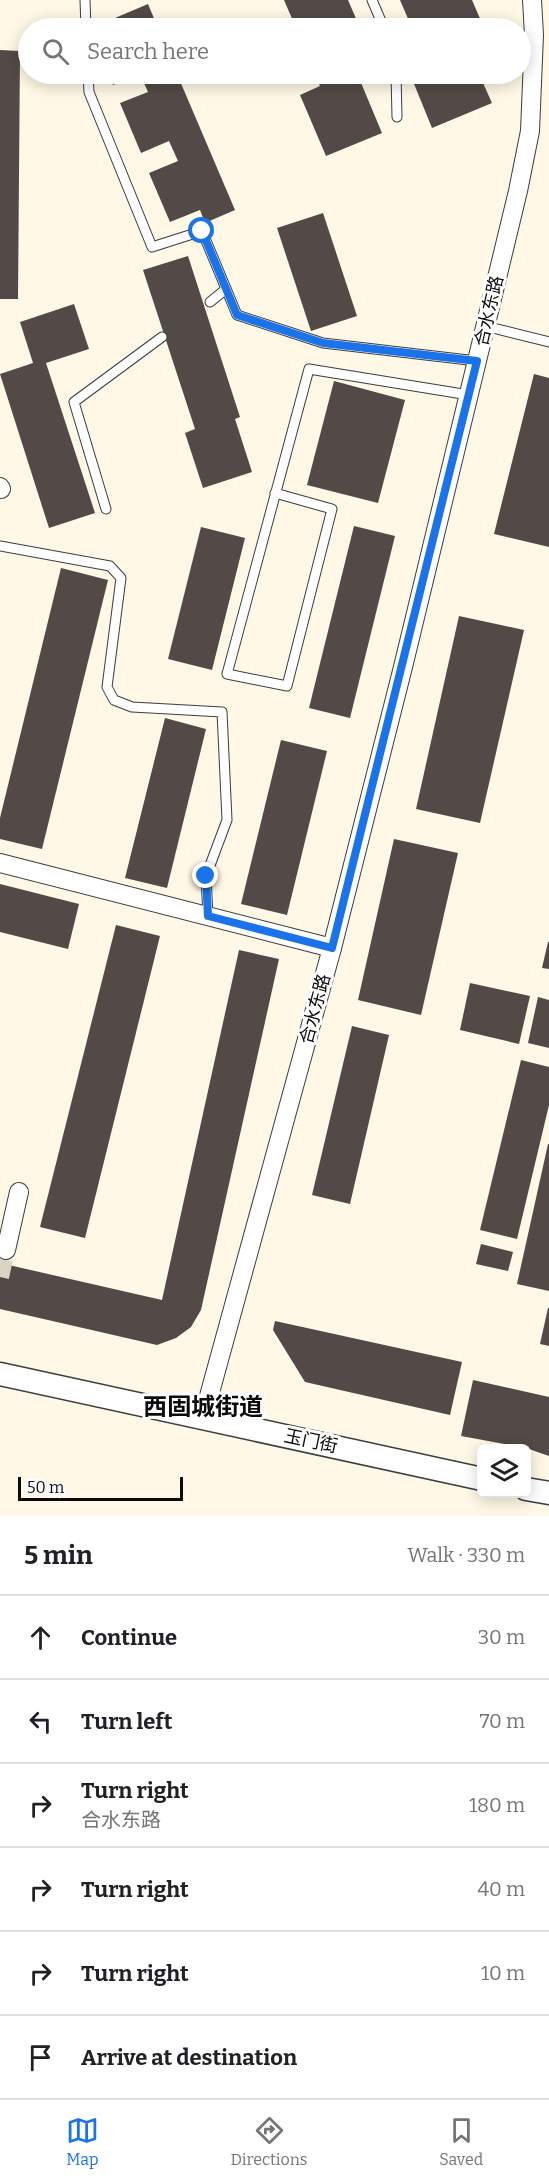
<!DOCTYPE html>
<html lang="en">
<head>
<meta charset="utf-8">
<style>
	body { margin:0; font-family:Bitter,"Noto Sans SC",serif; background:#f2f2f2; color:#202124 }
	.controls { position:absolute; right:18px; bottom:18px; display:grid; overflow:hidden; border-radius:9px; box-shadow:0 3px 15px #0003 }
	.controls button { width:54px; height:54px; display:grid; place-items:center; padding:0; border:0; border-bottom:2px solid #e0e0e0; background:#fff; color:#202124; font:30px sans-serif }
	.scale { position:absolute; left:18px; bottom:15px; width:165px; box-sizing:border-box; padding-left:6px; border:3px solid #0a0a0a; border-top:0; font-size:16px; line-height:21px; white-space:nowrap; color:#0a0a0a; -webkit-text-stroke:4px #fff; paint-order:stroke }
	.stop { position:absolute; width:18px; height:18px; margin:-14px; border:4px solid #1a73e8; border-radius:50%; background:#fff }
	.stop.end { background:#1a73e8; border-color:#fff; box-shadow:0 2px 6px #0008 }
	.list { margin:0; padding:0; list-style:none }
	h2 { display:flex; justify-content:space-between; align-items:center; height:78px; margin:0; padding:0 24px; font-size:26px }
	h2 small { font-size:20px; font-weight:400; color:#757577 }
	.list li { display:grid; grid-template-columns:39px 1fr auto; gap:18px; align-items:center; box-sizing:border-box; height:84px; padding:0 24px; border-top:2px solid #e0e0e0 }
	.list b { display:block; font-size:22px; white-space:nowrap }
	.list p { margin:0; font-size:20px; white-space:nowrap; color:#757577 }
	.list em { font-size:20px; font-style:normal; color:#757577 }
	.icon { flex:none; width:33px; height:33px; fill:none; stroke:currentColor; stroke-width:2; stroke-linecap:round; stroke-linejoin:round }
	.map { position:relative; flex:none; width:549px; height:1516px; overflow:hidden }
	.search { position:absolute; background:#fff; box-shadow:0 3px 15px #0003; left:18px; right:18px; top:18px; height:66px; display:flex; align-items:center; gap:15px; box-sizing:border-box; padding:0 21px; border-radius:33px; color:#757577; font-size:22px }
	.sheet { height:582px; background:#fff }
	nav { display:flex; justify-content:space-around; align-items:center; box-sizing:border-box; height:84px; border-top:2px solid #e0e0e0; background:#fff; font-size:16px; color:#757577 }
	nav a { display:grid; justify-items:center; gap:3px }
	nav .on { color:#1a73e8 }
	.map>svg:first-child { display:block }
	.building { fill:#524a46 }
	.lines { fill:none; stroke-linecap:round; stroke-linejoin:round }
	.minor-tunnel { stroke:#dad4c5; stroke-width:18; stroke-dasharray:18 9; stroke-linecap:butt }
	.service-casing { stroke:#3d3d3d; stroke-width:11 }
	.minor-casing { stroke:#3d3d3d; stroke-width:20 }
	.tertiary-casing { stroke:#3d3d3d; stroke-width:25 }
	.service { stroke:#fff; stroke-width:9 }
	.minor { stroke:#fff; stroke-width:18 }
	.tertiary { stroke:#fff; stroke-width:22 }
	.route { stroke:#1a73e8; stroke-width:8 }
	.labels { text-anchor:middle; stroke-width:6; stroke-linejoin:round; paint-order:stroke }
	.street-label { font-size:18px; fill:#0a0a0a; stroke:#fff }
	.district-label { font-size:24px; font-weight:bold; fill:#0a0a0a; stroke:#fff }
</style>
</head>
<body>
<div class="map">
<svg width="549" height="1516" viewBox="0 0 549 1516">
	<rect width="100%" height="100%" fill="#fff8e6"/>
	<g class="building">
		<polygon points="284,0 348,0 360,28 296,28"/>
		<polygon points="400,0 472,0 484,28 412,28"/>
		<polygon points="148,4 158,28 111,28 119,25 115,18"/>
		<polygon points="0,50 20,51 18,299 0,299"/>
		<polygon points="108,74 139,74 113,85"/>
		<polygon points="140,74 177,74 235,210 205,223 200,210 170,222 149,173 178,161 169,141 141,153 120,103 148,92"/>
		<polygon points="315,74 368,74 359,78 382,133 326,156 300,95 320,86"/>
		<polygon points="410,74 479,74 492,103 432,128"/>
		<polygon points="323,213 357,316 311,331 277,228"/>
		<polygon points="188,256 240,417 235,419 252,472 203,488 185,433 195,429 143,270"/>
		<polygon points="74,304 89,349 46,363 95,513 49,528 0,374 33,363 20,322"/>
		<polygon points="534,374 549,378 549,547 494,534"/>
		<polygon points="334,381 405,400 378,503 307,485"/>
		<polygon points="354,526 395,536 350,718 309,708"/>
		<polygon points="201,527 245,538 212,670 168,659"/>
		<polygon points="61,568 108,580 42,849 0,839 0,818"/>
		<polygon points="459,616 524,630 480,823 416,809"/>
		<polygon points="165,718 206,729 167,888 125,878"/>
		<polygon points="281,740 327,751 287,915 241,904"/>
		<polygon points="394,839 458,853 421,1015 358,1000"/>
		<polygon points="0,884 79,904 68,949 0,932"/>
		<polygon points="116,925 160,936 85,1238 40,1227"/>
		<polygon points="548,942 549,942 549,969 542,968"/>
		<polygon points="239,950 279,959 201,1310 191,1327 176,1338 157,1345 0,1309 0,1263 162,1300"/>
		<polygon points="470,983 530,996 519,1044 460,1030"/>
		<polygon points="538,997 549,1000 549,1048 528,1043"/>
		<polygon points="352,1026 389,1035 350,1204 312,1195"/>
		<polygon points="521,1060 549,1067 549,1105 517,1239 480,1230"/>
		<polygon points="548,1144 549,1144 549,1291 517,1284"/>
		<polygon points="481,1244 513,1252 508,1271 476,1264"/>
		<polygon points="548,1308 549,1308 549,1346 540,1344"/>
		<polygon points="275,1321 462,1362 450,1415 305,1382 273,1330"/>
		<polygon points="473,1380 549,1397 549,1456 526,1448 461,1436"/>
	</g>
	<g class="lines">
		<polyline class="minor-tunnel" points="0,1277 6,1250"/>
		<defs>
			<g id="service">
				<polyline points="85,0 86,28"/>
				<polyline points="372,0 384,28"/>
				<polyline points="88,74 89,92 152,247 202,231 237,315 323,343 477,361"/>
				<polyline points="396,74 397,117"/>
				<polyline points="210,302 226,289"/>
				<polyline points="485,326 549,342"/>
				<polyline points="275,493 332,509 287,686 227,674 309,369 469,395"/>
				<polyline points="106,509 74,402 162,337"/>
				<polyline points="0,546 110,566 121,578 107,687 114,700 132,707 222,712 227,820 206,876 208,916"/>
			</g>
			<g id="minor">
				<polyline points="0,487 1,489"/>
				<polyline points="0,863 332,948"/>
				<polyline points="6,1250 19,1192"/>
				<polyline points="203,1418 332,948 403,667 518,191 530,131 534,35 532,0"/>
			</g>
			<g id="tertiary">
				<polyline points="0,1374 482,1479"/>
				<polyline points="526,1489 549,1493"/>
			</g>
		</defs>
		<use href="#service" class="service-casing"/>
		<use href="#minor" class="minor-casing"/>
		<use href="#tertiary" class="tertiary-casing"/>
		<use href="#service" class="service"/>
		<use href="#minor" class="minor"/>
		<use href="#tertiary" class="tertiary"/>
	</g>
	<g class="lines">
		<polyline class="route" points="202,231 237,315 323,343 477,361 332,948 208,916 206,876"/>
	</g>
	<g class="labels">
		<g class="street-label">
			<text transform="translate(489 311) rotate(-77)" y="6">合水东路</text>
			<text transform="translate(315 1009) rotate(-75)" y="6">合水东路</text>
			<text transform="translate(311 1441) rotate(12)" y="6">玉门街</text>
		</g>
		<g class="district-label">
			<text x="203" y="1415">西固城街道</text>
		</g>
	</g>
</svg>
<div class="controls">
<button><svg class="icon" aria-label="layers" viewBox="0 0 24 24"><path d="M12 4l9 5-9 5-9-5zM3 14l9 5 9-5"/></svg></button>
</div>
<div class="scale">50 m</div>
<div class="stop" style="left:202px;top:231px"></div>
<div class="stop end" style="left:206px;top:876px"></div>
<div class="search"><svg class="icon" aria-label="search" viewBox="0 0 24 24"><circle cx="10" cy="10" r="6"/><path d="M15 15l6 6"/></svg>Search here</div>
</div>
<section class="sheet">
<h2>5 min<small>Walk · 330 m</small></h2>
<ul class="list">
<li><svg class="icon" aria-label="ahead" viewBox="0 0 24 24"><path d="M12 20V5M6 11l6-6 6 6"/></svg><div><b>Continue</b></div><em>30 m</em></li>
<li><svg class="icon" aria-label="left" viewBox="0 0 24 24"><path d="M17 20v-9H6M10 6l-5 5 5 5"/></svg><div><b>Turn left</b></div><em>70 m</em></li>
<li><svg class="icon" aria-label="right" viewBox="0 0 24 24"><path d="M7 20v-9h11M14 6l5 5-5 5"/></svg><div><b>Turn right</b><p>合水东路</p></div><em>180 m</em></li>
<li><svg class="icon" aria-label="right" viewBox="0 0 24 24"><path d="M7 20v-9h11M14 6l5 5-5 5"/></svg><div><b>Turn right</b></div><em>40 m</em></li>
<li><svg class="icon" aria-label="right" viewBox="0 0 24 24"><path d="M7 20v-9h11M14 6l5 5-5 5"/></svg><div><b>Turn right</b></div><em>10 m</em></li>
<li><svg class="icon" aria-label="arrive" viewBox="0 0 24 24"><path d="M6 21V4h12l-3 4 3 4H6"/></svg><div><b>Arrive at destination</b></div></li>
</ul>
</section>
<nav>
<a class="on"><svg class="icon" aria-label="map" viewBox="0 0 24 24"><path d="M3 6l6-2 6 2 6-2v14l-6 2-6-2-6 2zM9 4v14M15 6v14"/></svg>Map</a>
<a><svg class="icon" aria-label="directions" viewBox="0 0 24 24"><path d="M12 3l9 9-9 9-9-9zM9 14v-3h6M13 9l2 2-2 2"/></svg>Directions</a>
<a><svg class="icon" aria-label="saved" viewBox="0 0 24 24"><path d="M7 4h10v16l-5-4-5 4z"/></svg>Saved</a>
</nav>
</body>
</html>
